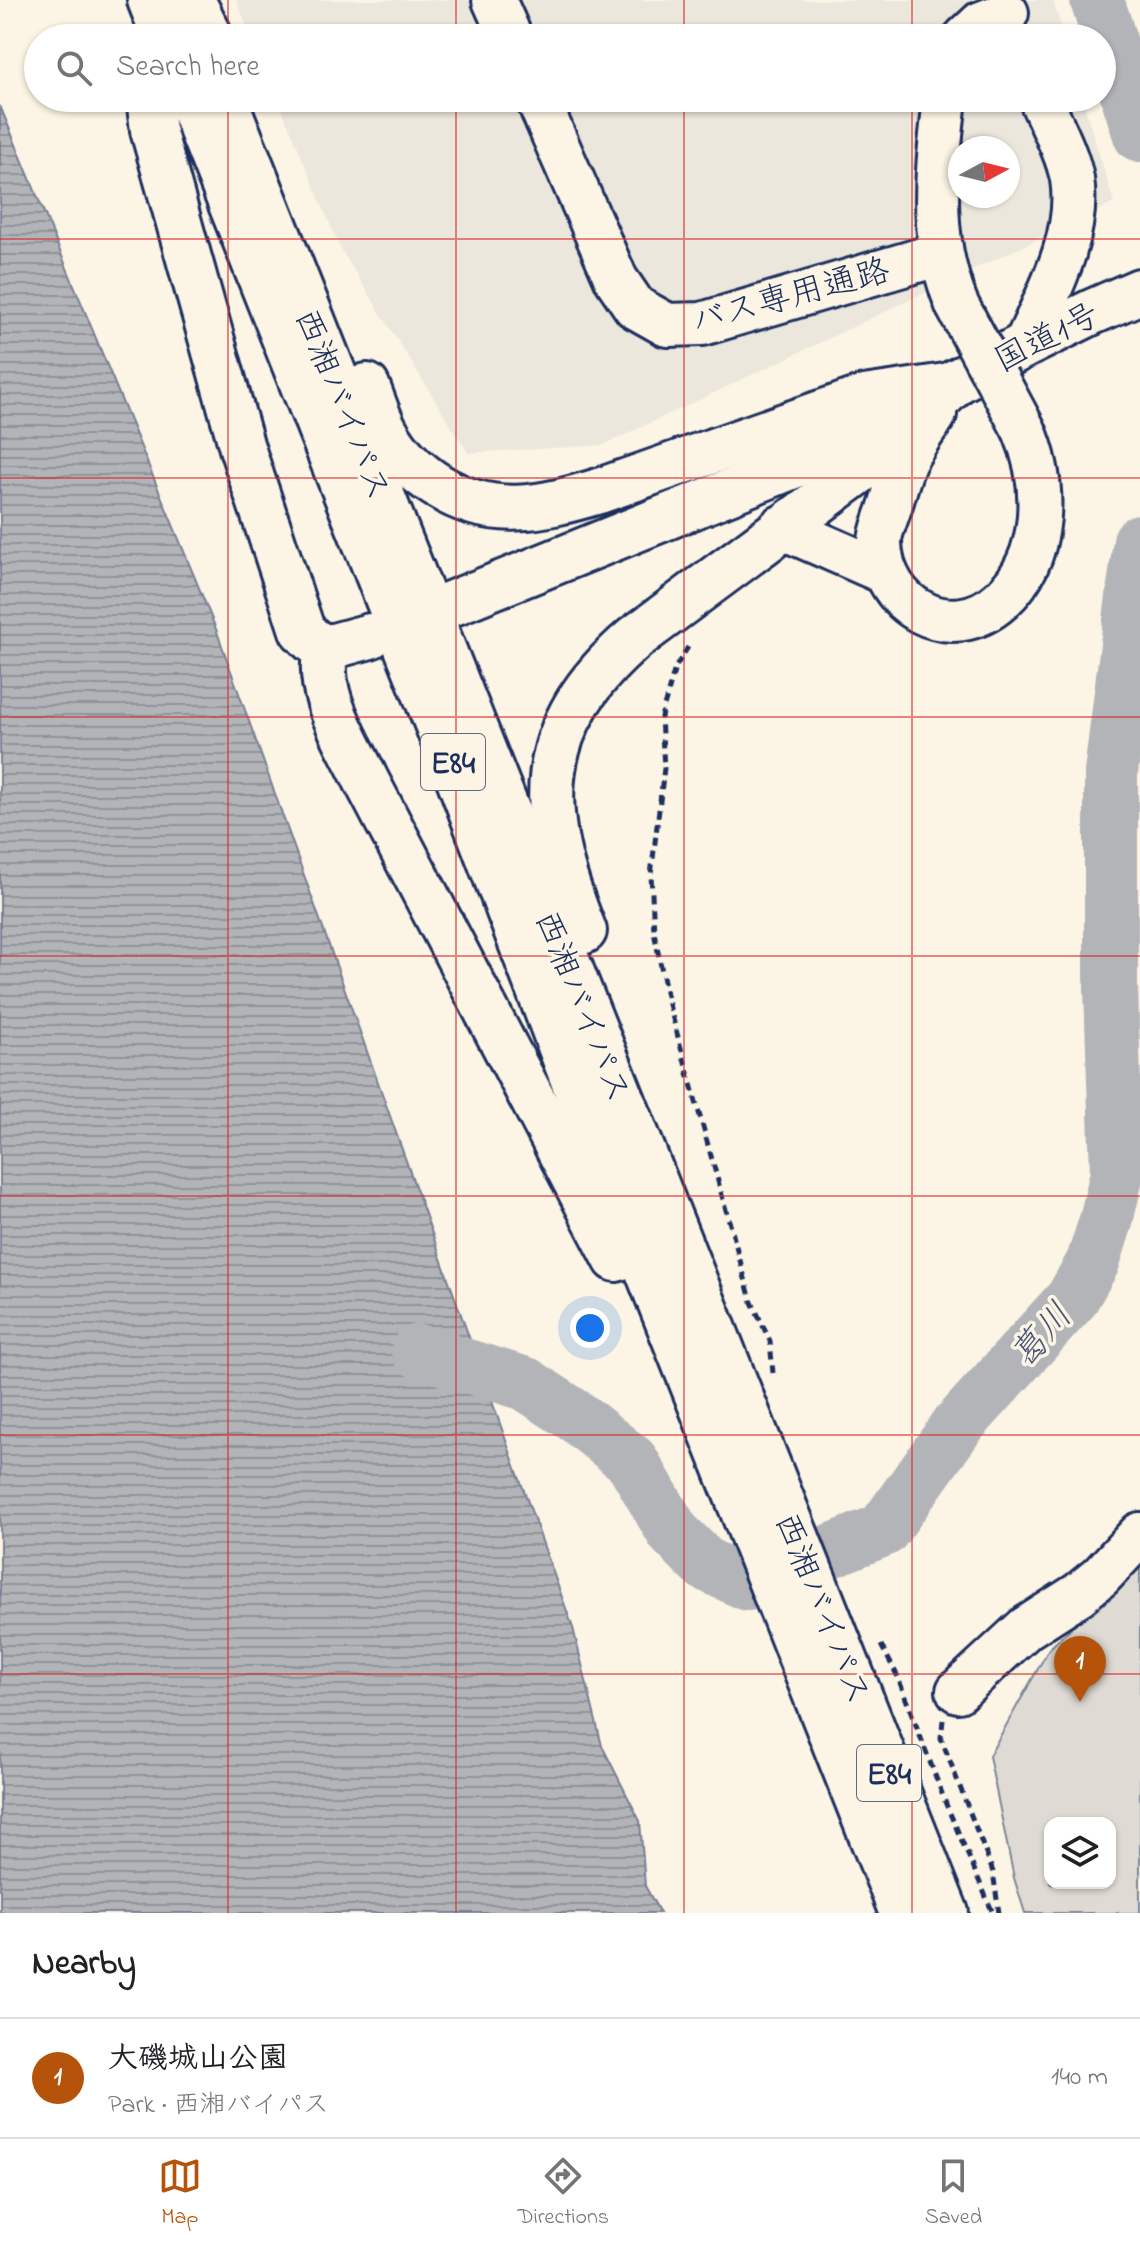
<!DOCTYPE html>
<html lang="en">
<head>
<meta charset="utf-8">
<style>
	body { margin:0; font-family:"Indie Flower","Klee One",sans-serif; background:#f2f2f2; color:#202124 }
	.controls { position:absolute; right:24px; bottom:24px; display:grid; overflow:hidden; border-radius:16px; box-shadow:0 2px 6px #0004 }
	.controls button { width:72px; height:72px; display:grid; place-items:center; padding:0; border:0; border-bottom:2px solid #e0e0e0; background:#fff; color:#202124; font:40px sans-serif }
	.compass { position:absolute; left:948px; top:136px; width:72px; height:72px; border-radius:50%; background:#fff; box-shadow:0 2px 6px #0004; rotate:83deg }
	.you { position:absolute; left:590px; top:1328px; width:28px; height:28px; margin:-20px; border:6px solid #fff; border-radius:50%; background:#1a73e8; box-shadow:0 0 0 12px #1a73e833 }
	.badge { display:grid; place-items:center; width:52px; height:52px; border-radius:50%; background:#b45309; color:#fff; font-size:26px; font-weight:700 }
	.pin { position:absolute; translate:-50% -66px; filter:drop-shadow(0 2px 4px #0008) }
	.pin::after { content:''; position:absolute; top:42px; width:28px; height:24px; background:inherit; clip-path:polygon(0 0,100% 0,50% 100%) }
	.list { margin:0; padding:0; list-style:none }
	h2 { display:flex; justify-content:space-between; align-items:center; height:104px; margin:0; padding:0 32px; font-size:34px }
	h2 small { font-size:26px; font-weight:400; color:#757577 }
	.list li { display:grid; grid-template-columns:52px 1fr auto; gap:24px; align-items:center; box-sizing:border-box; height:120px; padding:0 32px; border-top:2px solid #e0e0e0 }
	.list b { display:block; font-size:30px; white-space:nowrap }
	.list p { margin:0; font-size:26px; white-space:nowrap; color:#757577 }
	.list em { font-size:26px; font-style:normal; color:#757577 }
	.icon { flex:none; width:44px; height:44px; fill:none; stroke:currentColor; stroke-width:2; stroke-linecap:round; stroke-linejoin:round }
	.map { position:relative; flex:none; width:1140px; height:1913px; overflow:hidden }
	.search { position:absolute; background:#fff; box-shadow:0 2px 6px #0004; left:24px; right:24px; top:24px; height:88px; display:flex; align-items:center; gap:20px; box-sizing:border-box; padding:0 28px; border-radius:44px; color:#757577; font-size:30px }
	.sheet { height:224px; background:#fff }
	nav { display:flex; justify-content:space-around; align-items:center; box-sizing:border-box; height:112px; border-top:2px solid #e0e0e0; background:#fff; font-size:22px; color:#757577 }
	nav a { display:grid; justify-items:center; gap:4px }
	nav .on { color:#b45309 }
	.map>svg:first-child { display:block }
	.built { fill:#ece7dc; fill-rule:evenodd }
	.park { fill:#dfdbd4; stroke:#7d8599; stroke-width:2; fill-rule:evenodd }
	.water { fill:url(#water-rules); stroke:#767f94; stroke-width:2 }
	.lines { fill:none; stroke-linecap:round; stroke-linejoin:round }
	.river { stroke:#b2b4b8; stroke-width:54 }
	.minor-casing { stroke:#1b2f5e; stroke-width:48 }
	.highway-casing { stroke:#1b2f5e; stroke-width:50 }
	.path { stroke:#1b2f5e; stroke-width:5; stroke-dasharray:8 6; stroke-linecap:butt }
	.minor { stroke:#fcf5e5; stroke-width:42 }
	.highway { stroke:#fcf5e5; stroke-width:44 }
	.minor-bridge-casing { stroke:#1b2f5e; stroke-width:48; stroke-linecap:butt }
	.minor-bridge { stroke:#fcf5e5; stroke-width:42 }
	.grid { fill:none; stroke:#d62828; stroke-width:2; stroke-opacity:0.55 }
	.labels { text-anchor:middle; stroke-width:7; stroke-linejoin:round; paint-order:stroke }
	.shield { fill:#fcf5e5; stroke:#5e6a86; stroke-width:2 }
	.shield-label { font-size:32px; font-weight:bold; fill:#1b2f5e }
	.street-label { font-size:34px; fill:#1b2f5e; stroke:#fcf5e5 }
	.water-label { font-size:36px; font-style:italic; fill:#485779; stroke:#fcf5e5 }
</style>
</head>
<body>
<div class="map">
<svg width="1140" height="1913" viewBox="0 0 1140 1913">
	<defs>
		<pattern id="water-rules" width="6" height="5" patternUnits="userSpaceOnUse" patternTransform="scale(2)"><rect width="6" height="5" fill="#b2b4b8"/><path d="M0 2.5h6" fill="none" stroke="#909399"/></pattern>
	</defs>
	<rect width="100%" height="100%" fill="#fcf5e5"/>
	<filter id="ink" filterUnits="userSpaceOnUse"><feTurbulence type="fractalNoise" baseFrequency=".0125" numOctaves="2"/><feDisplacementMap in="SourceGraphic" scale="16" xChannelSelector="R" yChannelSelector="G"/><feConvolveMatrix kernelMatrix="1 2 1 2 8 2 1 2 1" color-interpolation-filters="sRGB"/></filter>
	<g filter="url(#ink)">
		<g class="built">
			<polygon points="236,0 1053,0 1064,38 252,38"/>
			<path d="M277,98H1082L1114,203L604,445L468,453L340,248ZM960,148H1008V196H960Z"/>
		</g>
		<path class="park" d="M1140,1561V1913H1025L1014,1878L989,1756L1049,1649ZM1050,1823H1110V1883H1050Z"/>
		<polygon class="water" points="0,106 216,629 573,1628 602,1746 640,1821 645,1886 660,1913 0,1913"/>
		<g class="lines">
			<g class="river">
				<polyline points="1097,0 1140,135"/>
				<polyline points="418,1351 526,1384 578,1418 632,1461 673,1532 705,1564 748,1584 883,1530 958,1425 1072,1299 1093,1262 1106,1221 1117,1173 1111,988 1111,773 1140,541"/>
			</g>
			<defs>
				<g id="minor">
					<polyline points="494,0 511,38"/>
					<polyline points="965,38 981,23 1007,13"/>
					<polyline points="537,98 616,279 635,307 667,325 702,324 940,254"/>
					<path d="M945,98C937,173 928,233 957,305"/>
					<path d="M1025,345C1047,296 1081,236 1072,179C1067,152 1051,124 1040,98"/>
					<path d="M935,414C925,430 913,445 905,461C898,477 894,496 888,513C885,522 880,533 880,542C881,606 950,646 1001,600C1048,557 1047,484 1024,430"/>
					<polyline points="781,527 884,572"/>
					<polyline points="958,1691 1026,1628 1079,1594 1101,1576 1140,1534"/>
				</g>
				<g id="highway">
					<polyline points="150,0 165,38"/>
					<polyline points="192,0 211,38"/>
					<path d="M149,98L153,130L242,448L302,630L312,640L326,648C315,694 347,739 366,780L616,1259"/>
					<polyline points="189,98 459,779 592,1130 902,1913"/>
					<polyline points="224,98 946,1913"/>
					<path d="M367,386C373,401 378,418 386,432C398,454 417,473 438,486C492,520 542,508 599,491L864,398L953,385"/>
					<polyline points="448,605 813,458 1025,345 1092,312 1140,291"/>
					<polyline points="326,648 370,636"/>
					<path d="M584,931C536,812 531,727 635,638L884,453L953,385"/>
				</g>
			</defs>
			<use href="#minor" class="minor-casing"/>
			<use href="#highway" class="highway-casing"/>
			<g class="path">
				<polyline points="688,647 675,668 661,717 664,768 651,875 654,932 668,1001 751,1300 770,1341 773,1373"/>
				<polyline points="881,1645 897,1675 946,1804 993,1913"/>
				<polyline points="943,1720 941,1738 993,1872 999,1913"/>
			</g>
			<use href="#minor" class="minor"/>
			<use href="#highway" class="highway"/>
			<defs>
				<polyline id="minor-bridge" points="957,305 1024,430"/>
			</defs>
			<use href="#minor-bridge" class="minor-bridge-casing"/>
			<use href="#minor-bridge" class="minor-bridge"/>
		</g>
	</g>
	<path class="grid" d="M228,0V38M456,0V38M684,0V38M912,0V38M228,98V1913M456,98V1913M684,98V1913M912,98V1913M0,239H1140M0,478H1140M0,717H1140M0,956H1140M0,1196H1140M0,1435H1140M0,1674H1140"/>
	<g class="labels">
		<g class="shield">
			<rect x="421" y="734" width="64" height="56" rx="6"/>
			<rect x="857" y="1745" width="64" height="56" rx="6"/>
		</g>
		<g class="shield-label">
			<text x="453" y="773">E84</text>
			<text x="889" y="1784">E84</text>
		</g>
		<g class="street-label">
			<text transform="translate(790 294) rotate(-15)" y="12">バス専用通路</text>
			<text transform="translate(1046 336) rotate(-27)" y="12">国道1号</text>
			<text transform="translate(344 404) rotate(68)" y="12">西湘バイパス</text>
			<text transform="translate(584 1006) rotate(68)" y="12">西湘バイパス</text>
			<text transform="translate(824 1608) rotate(68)" y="12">西湘バイパス</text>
		</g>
		<g class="water-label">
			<text transform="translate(1040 1334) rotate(-49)" y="13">葛川</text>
		</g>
	</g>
</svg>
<div class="controls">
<button><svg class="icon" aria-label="layers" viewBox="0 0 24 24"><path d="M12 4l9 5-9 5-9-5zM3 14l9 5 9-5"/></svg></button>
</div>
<svg class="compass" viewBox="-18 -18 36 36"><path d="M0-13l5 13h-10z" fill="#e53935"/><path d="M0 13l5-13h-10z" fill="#757577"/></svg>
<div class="you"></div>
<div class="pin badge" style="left:1080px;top:1702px">1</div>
<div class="search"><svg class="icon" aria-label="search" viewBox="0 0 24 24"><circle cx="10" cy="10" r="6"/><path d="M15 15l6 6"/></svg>Search here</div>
</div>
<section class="sheet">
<h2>Nearby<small></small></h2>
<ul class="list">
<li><span class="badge">1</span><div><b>大磯城山公園</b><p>Park · 西湘バイパス</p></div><em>140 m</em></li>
</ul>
</section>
<nav>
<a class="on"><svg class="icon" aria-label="map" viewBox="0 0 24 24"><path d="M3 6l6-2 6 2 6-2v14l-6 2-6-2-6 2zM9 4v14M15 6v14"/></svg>Map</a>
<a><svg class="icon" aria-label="directions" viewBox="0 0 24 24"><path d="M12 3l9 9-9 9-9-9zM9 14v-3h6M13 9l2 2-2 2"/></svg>Directions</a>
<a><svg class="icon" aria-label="saved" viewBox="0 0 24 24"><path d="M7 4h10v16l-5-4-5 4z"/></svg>Saved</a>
</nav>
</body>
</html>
